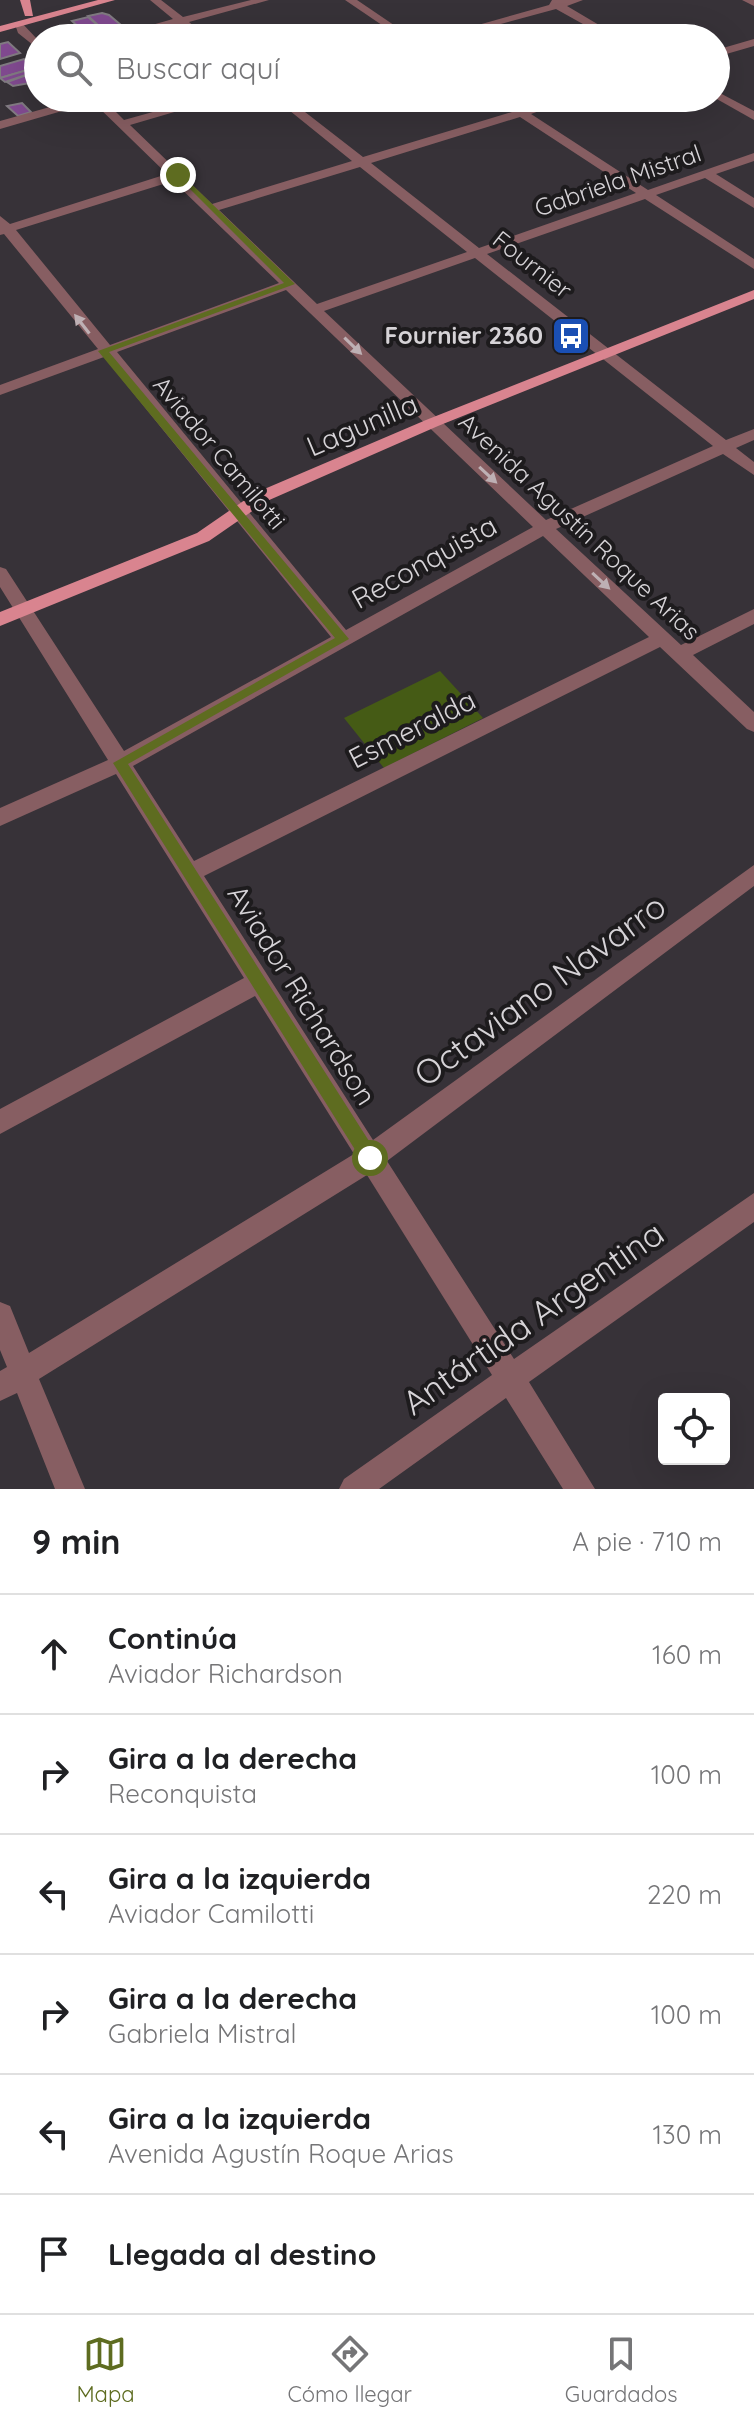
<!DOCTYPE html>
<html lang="es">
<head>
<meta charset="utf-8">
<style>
	body { margin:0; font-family:Quicksand,sans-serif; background:#f2f2f2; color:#202124 }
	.controls { position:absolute; right:24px; bottom:24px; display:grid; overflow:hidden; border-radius:8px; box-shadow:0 8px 32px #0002 }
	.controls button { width:72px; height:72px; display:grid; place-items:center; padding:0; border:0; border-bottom:2px solid #e0e0e0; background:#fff; color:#202124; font:40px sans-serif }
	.stop { position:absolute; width:24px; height:24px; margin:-18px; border:6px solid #5e6c20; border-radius:50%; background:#fff }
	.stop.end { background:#5e6c20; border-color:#fff; box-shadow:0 2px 8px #0008 }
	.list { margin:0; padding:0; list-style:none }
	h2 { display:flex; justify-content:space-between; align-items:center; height:104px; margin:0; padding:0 32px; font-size:34px }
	h2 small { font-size:26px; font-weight:400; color:#757577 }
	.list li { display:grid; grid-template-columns:52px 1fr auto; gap:24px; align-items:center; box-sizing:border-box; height:120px; padding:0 32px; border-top:2px solid #e0e0e0 }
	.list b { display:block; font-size:30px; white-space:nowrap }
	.list p { margin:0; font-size:26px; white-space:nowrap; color:#757577 }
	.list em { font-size:26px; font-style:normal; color:#757577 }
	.icon { flex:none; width:44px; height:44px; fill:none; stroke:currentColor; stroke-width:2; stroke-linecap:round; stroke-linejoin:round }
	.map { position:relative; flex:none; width:754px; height:1489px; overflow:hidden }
	.search { position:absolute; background:#fff; box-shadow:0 8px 32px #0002; left:24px; right:24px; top:24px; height:88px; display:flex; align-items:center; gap:20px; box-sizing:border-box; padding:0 28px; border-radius:44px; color:#757577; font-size:30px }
	.sheet { height:824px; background:#fff }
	nav { display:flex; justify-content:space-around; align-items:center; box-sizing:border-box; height:112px; border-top:2px solid #e0e0e0; background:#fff; font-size:22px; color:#757577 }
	nav a { display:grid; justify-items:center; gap:4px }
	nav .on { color:#5e6c20 }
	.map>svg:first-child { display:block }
	.green { fill:#455b15 }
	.building { fill:#814a90; stroke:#817b82; stroke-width:2 }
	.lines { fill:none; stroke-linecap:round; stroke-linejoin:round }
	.minor { fill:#875e62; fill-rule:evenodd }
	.major { fill:#d9848f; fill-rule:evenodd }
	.oneway { fill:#beb0b4 }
	.route { fill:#5e6c20 }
	.labels { text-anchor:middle; stroke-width:8; stroke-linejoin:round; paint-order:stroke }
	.far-street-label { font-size:24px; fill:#d6d3d7; stroke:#1d1b1d }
	.far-poi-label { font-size:24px; font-weight:bold; fill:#d6d3d7; stroke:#1d1b1d; text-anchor:end }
	.street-label { font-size:28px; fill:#d6d3d7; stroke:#1d1b1d }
	.near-street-label { font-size:34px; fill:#d6d3d7; stroke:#1d1b1d }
</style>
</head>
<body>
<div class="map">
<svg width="754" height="1489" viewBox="0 0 754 1489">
	<rect width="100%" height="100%" fill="#373238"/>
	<polygon class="green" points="440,671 483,718 384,768 344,718"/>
	<g class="building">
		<polygon points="102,13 109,15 128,31 109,35 88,16"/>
		<polygon points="88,17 109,35 91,38 72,21"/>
		<polygon points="8,42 20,53 0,59 0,44"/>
		<polygon points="24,59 34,68 0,78 0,66"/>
		<polygon points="34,68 38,71 5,82 0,78"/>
		<polygon points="38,71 36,82 13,86 7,82"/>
		<polygon points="168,98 175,104 155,109 147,102"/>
		<polygon points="22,103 31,112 18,116 7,106"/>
	</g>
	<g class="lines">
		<g class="minor">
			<polygon points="150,0 161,0 183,17 251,0 269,0 189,22 208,38 196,38 179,24 124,38 106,38 173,19"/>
			<polygon points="345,0 357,0 413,38 401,38"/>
			<polygon points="552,0 583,0 567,6 621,38 608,38 556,9 449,38 432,38 549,5"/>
			<polygon points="742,0 754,0 754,6"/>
			<polygon points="20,21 38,40 38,49 18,33 15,24"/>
			<polygon points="754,39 754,46 716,57 716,50"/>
			<polygon points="716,91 754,111 754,120 715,98"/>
			<path d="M82,98H102L124,120L203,98H222L130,125L212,204L352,161L274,98H287L363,157L512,112L493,98H507L523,108L557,98H575L531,114L648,190L754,153V161L716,174L754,198V208L705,178L656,195L754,259V269L645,199L487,254L726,440L754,429V440L736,448L754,462V475L723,454L556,529L681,645L754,609V624L693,655L754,712V732L747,729L660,647L204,876L373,1140L754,865V886L387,1161L514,1359L754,1193V1222L529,1382L595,1489H563L506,1398L379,1489H339L344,1479L492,1375L367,1175L39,1379L85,1489H55L17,1393L0,1401V1371L7,1367L0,1350V1302L10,1306L29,1353L354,1154L255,996L0,1134V1109L244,978L116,774L0,826V808L108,760L0,587V567L6,569L124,751L331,637L104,357L0,395V385L98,349L4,234L0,235V216L10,224L167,174L93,102L0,129V121ZM520,117L636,193L479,248L371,163ZM360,167L467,252L317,304L219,210ZM173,181L279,283L110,345L16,230ZM475,258L713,446L546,520L324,311ZM286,290L533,527L346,630L117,352ZM543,536L649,637L194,861L133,766Z"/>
		</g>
		<g class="major">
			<polygon points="20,0 30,0 33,16 25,16"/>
			<polygon points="98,0 115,0 0,32 0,26"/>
			<polygon points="754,290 754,299 438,426 267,501 209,541 0,626 0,612 197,533 255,493 426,420"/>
		</g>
	</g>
	<defs><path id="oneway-solid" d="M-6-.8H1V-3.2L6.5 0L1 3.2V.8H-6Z" transform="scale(2)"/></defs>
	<g class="oneway">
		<use href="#oneway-solid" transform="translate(82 324) rotate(-128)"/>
		<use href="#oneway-solid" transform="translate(353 346) rotate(44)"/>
		<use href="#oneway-solid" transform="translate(488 475) rotate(43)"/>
		<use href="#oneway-solid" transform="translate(601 581) rotate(43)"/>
	</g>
	<polygon class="route" points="175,174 181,174 295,284 109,352 349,639 128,764 376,1152 376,1164 370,1166 364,1164 113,763 335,638 98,351 284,283"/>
	<defs>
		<symbol id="bus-square" viewBox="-11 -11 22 22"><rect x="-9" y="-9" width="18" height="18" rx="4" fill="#1a4fb4" stroke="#1d1b1d"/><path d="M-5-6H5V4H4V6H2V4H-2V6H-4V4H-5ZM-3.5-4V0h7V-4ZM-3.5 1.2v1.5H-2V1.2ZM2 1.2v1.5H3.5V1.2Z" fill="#fff"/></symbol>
	</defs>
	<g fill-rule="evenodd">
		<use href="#bus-square" x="549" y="314" width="44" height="44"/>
	</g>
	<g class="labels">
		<g class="far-street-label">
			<text transform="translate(618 181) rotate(-19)" y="8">Gabriela Mistral</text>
			<text transform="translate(532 265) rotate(38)" y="8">Fournier</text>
			<text transform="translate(219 453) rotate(50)" y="8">Aviador Camilotti</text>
			<text transform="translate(579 527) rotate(43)" y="8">Avenida Agustín Roque Arias</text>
		</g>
		<g class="far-poi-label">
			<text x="543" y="344">Fournier 2360</text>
		</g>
		<g class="street-label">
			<text transform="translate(362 425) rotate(-23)" y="10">Lagunilla</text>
			<text transform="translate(424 562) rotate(-29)" y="10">Reconquista</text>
			<text transform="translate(412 729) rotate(-27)" y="10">Esmeralda</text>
			<text transform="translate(302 995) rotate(58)" y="10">Aviador Richardson</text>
		</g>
		<g class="near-street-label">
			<text transform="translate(540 990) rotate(-36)" y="12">Octaviano Navarro</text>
			<text transform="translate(533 1318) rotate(-35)" y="12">Antártida Argentina</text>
		</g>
	</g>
</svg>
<div class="controls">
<button><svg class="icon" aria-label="locate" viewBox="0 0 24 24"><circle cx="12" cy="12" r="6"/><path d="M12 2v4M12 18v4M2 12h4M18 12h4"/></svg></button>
</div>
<div class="stop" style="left:370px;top:1158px"></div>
<div class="stop end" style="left:178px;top:175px"></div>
<div class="search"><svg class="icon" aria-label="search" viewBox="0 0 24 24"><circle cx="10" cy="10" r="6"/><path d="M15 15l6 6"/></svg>Buscar aquí</div>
</div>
<section class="sheet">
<h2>9 min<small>A pie · 710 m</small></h2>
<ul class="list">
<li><svg class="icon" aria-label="ahead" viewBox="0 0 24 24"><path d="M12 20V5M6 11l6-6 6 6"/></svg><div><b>Continúa</b><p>Aviador Richardson</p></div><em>160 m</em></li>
<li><svg class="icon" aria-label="right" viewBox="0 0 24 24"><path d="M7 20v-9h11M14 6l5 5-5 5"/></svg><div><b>Gira a la derecha</b><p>Reconquista</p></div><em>100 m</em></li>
<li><svg class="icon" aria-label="left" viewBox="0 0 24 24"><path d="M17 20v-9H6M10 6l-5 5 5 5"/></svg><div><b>Gira a la izquierda</b><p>Aviador Camilotti</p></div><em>220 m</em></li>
<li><svg class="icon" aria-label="right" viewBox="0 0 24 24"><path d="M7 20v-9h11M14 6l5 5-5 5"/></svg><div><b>Gira a la derecha</b><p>Gabriela Mistral</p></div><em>100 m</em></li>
<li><svg class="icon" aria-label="left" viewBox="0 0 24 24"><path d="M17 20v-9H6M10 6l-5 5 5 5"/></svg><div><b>Gira a la izquierda</b><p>Avenida Agustín Roque Arias</p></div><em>130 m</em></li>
<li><svg class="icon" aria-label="arrive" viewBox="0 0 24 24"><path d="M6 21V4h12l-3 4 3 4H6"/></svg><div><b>Llegada al destino</b></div></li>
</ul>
</section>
<nav>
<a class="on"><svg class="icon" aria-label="map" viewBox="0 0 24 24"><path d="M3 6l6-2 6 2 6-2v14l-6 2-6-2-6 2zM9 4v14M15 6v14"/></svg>Mapa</a>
<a><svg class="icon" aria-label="directions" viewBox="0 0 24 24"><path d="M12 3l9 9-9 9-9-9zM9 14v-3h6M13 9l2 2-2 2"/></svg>Cómo llegar</a>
<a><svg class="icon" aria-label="saved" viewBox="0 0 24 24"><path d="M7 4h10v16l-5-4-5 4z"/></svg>Guardados</a>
</nav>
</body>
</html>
